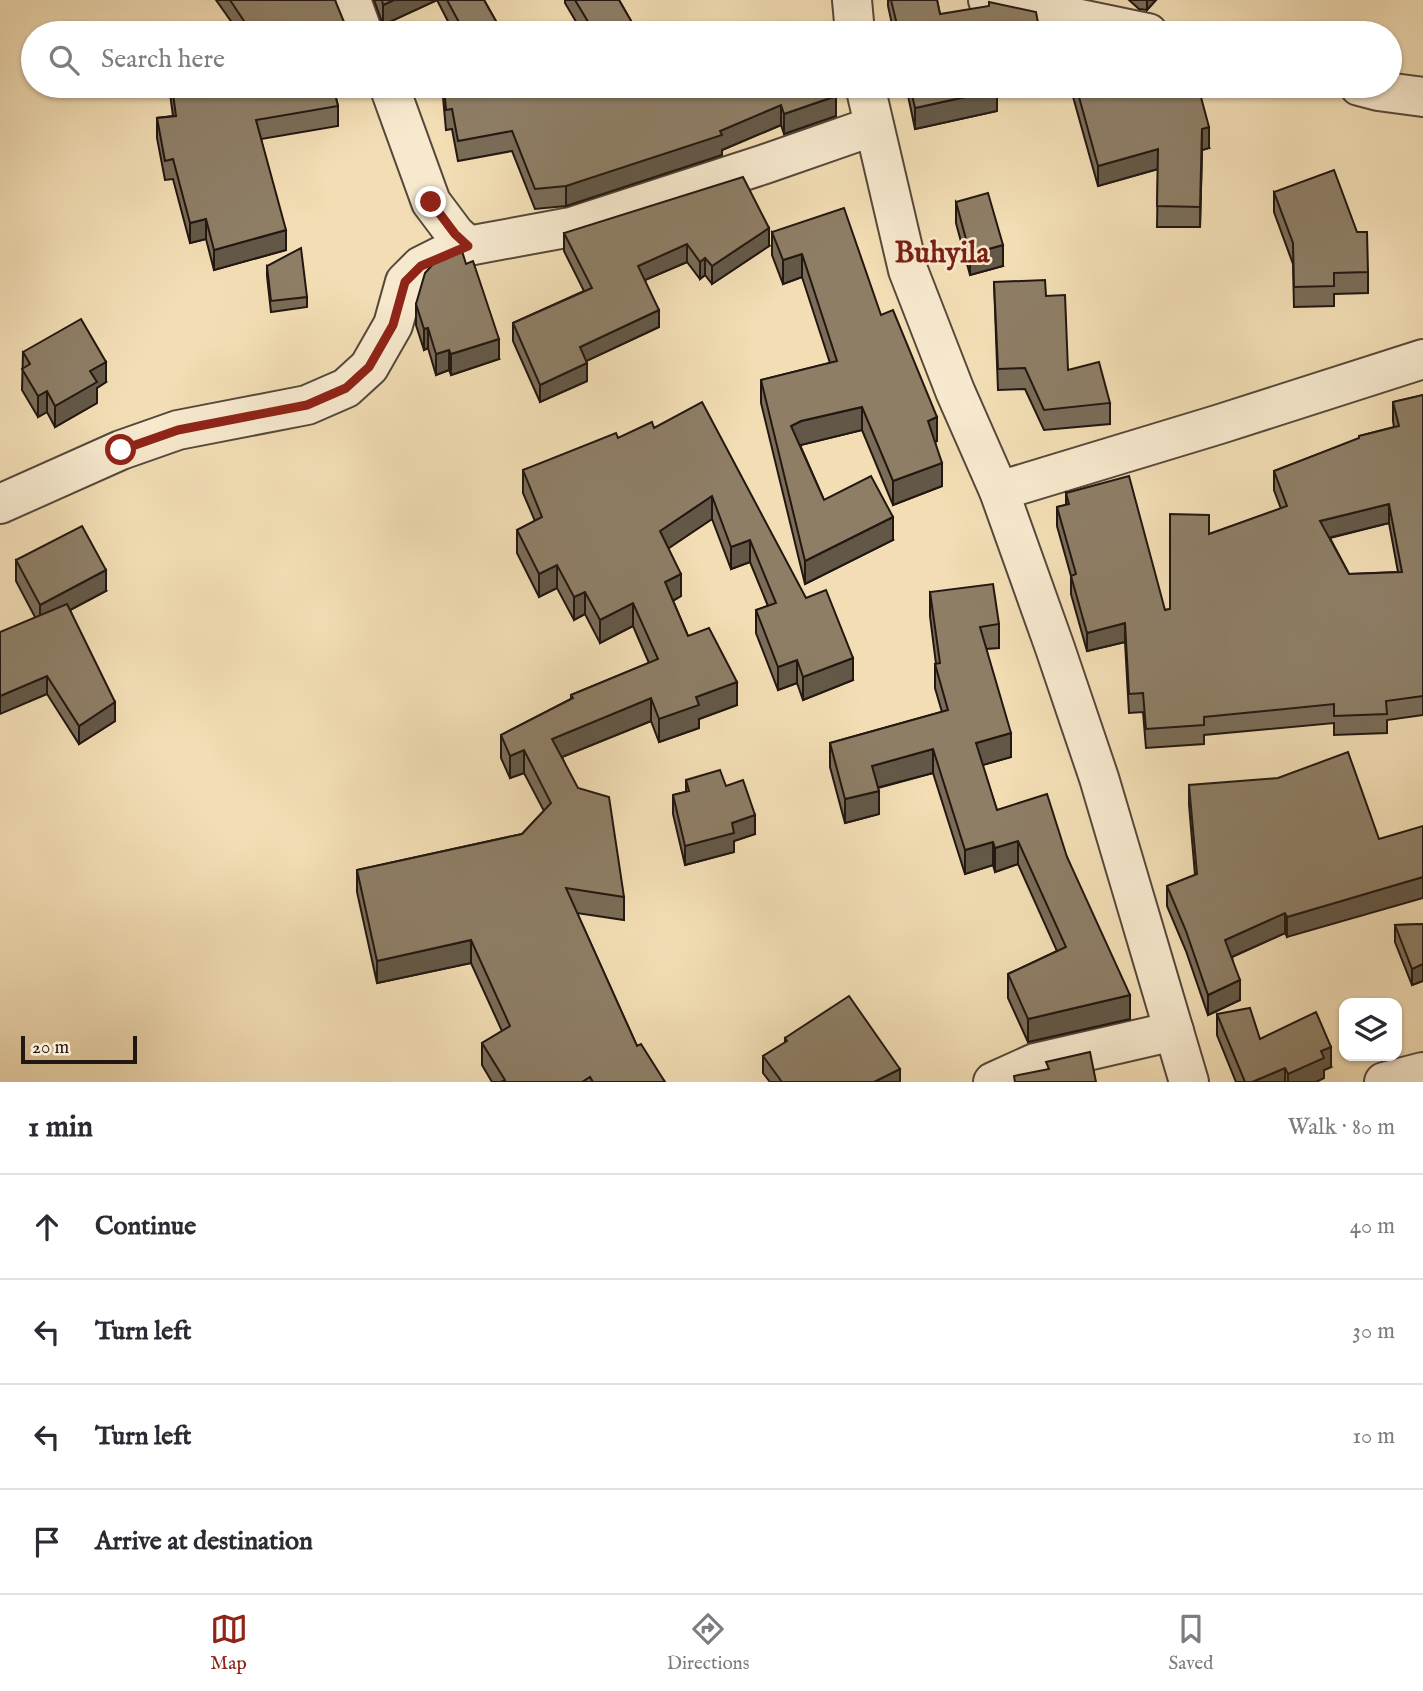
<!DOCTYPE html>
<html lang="en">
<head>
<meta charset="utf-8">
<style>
	body { margin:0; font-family:"IM FELL English",serif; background:#f2f2f3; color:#2b2b33 }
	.controls { position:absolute; right:21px; bottom:21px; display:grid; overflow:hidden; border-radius:14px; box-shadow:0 2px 5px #0004 }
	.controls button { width:63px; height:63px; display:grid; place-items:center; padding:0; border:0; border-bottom:2px solid #e1e1e2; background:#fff; color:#2b2b33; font:35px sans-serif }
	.scale { position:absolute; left:21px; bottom:18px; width:116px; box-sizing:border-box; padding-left:7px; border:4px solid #221711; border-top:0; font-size:19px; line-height:24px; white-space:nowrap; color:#221711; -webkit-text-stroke:5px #f7e9ce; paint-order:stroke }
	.stop { position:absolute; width:21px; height:21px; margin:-16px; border:5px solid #8f2418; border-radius:50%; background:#fff }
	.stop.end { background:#8f2418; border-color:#fff; box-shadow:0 2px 7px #0008 }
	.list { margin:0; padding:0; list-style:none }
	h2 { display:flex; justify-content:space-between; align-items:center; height:91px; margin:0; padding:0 28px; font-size:30px }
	h2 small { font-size:23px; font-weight:400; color:#7c7c81 }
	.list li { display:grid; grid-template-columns:46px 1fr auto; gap:21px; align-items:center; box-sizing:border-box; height:105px; padding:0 28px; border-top:2px solid #e1e1e2 }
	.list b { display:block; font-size:26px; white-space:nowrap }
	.list em { font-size:23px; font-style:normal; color:#7c7c81 }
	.icon { flex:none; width:38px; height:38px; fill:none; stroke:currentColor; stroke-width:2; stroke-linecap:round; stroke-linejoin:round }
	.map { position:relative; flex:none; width:1423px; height:1082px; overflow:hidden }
	.search { position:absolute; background:#fff; box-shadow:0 2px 5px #0004; left:21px; right:21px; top:21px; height:77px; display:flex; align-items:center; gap:18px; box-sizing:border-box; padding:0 24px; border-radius:38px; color:#7c7c81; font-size:26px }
	.sheet { height:511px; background:#fff }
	nav { display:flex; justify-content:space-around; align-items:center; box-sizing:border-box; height:98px; border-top:2px solid #e1e1e2; background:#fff; font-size:19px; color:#7c7c81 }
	nav a { display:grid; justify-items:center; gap:4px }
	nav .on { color:#8f2418 }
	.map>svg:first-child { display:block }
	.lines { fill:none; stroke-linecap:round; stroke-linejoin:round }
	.minor-casing { stroke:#56483a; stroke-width:42 }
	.minor { stroke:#f7e9ce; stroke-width:38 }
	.wall { fill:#7a6c58; stroke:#221711; stroke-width:2; fill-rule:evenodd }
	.shaded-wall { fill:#635847; stroke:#221711; stroke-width:2 }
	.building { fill:#8e7e66; stroke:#221711; stroke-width:2; fill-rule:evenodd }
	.route { stroke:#8f2418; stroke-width:9 }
	.labels { text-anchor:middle; stroke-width:5; stroke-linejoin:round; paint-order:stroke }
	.quarter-label { font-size:30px; font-weight:bold; fill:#7a1f14; stroke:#f7e9ce }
</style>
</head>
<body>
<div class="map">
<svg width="1423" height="1082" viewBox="0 0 1423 1082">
	<rect width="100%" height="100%" fill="#f2ddb4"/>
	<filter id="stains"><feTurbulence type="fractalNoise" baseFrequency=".00286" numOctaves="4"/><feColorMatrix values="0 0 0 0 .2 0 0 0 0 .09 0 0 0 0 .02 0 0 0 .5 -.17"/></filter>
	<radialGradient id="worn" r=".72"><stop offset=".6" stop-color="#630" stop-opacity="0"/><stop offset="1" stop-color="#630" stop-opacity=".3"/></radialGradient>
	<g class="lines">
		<defs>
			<g id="minor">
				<polyline points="351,0 363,33"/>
				<polyline points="852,0 855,33"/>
				<polyline points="988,0 1148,33"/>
				<polyline points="389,86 431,202 455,234 468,246"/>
				<polyline points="865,86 908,270 955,391 999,491 1055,648 1099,778 1189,1082"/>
				<polyline points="1359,86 1378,91 1423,97"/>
				<polyline points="999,491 1220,424 1423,359"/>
				<polyline points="0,504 121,450 178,430 307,405 346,388 369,367 393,325 405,282 421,266 441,256 468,246 571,227 765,164 874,126"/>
				<polyline points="993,1082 1035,1063 1174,1031"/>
				<polyline points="1384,1082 1423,1072"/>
			</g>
		</defs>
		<use href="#minor" class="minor-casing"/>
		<use href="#minor" class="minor"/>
	</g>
	<g class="wall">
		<polygon points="216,0 335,0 344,33 233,24"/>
		<polygon points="374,0 484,0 497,23 503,28 578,25 565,3 565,0 619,0 638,33 454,33 437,0 383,25"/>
		<polygon points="888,0 937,0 940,14 1040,33 894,33 888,6"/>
		<polygon points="1129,0 1156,0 1147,10 1139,9"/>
		<polygon points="169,86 333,86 338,106 338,126 261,139 286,250 214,270 206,239 190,243 173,179 165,180 157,138 157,118 173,116"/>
		<polygon points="442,86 833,86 836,116 784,134 781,125 722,150 722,155 566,206 535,209 512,151 458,161 452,129 446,130"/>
		<polygon points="906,86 996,86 997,111 915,129"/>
		<polygon points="1070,86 1110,86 1112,94 1209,148 1202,150 1200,227 1157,227 1158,169 1098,186"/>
		<polygon points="1274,192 1368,272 1368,293 1334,294 1334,306 1294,307 1293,264 1274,212"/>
		<polygon points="956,202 1003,266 970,275 956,223"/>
		<polygon points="772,232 881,315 937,441 935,442 942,486 893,505 862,430 800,445 824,500 893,540 805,584 761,403 761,380 830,363 802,277 783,284 772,255"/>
		<polygon points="564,233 769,246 712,284 705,275 700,279 687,262 645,280 659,327 586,361 587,381 540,402 513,341 513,323 584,291 564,251"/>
		<polygon points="267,266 307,297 307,307 271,312 267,276"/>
		<polygon points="994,282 1046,296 1068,370 1110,403 1110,424 1044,430 1025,389 998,390"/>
		<polygon points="416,304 499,359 451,375 449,370 436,375 428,348 424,350 416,325"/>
		<polygon points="23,352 106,382 97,388 97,403 55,427 47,412 38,417 22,390"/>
		<path d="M1423,395V715L1387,720V733L1334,735V723L1204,735V744L1146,748L1143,712L1129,713L1125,642L1087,651L1071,594V576L1057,526V507L1066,505V493L1165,610L1170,609L1209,534L1281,509L1274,490V471L1359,439V436L1394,427L1393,421V402ZM1389,523L1398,572L1349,574L1330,538Z"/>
		<polygon points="654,428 806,598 853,680 803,700 797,683 778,690 756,633 756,610 768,606 750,562 731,569 712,519 668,548 681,596 673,601 688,636 737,705 699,719 699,728 659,742 651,721 562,757 624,897 624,920 577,913 637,1046 665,1082 492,1082 482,1065 482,1043 502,1031 471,963 377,983 357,892 357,870 522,834 544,811 524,773 510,778 501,758 501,735 571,699 571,695 649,663 633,626 600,643 585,614 574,620 557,588 539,597 517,553 517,530 535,521 523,493 523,470 618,438"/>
		<polygon points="16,560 106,591 70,610 115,721 79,744 47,694 35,617 16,581"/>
		<polygon points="930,592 999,624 999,648 986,649 1011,757 982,765 997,810 1067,857 1130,1019 1028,1042 1008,998 1008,974 1057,951 1018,864 995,872 993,865 965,874 933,773 878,788 879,814 845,823 830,767 830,743 942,712 935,688 935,664 936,664 930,616"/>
		<polygon points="686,780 726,786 755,834 734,841 734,852 685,865 673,814 673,795 686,792"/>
		<polygon points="1189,785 1379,839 1287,937 1285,933 1232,957 1240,1000 1208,1015 1186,951 1167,906 1167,886 1195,875 1189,805"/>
		<polygon points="1423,924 1423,981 1412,985 1395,942 1395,925"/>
		<polygon points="1217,1014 1260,1039 1331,1067 1324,1070 1324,1078 1316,1082 1236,1082 1217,1035"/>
		<polygon points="785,1038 900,1082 770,1082 763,1073 763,1056 785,1043"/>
	</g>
	<g class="shaded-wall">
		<polygon points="394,0 437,0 383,25 383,5"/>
		<polygon points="1147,0 1156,0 1147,10"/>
		<polygon points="344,22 344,33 338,33 338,25"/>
		<polygon points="997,90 997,111 915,129 915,108"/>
		<polygon points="836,96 836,116 784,134 784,114"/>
		<polygon points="781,105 781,125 722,150 722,155 566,206 566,186 720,131"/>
		<polygon points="1209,127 1209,148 1202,150 1200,227 1202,129"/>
		<polygon points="1158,149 1158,169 1098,186 1098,166"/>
		<polygon points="206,219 206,239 190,243 190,223"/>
		<polygon points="769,228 769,246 712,284 712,266"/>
		<polygon points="286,230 286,250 214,270 214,250"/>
		<polygon points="687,244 687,262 638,283 638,266"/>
		<polygon points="1003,245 1003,266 970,275 970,254"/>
		<polygon points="802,254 802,277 783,284 783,260"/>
		<polygon points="705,258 705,275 700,279 700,262"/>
		<polygon points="659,310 659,327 580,364 580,347"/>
		<polygon points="428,328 428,348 424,350 424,329"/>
		<polygon points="499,339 499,359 451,375 451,354"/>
		<polygon points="449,350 449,370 436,375 436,354"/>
		<polygon points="106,362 106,382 97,388 97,403 55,427 55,406 90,371"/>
		<polygon points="587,363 587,381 540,402 540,385"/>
		<polygon points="47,391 47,412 38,417 38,396"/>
		<polygon points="862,407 862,430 801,445 791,449 791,426 801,421"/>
		<polygon points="937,417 937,441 928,444 928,421"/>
		<polygon points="942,463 942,486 893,505 893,481"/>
		<polygon points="712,496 712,519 660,554 660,531"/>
		<polygon points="1389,504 1389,523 1320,540 1320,521"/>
		<polygon points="893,517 893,540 805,584 805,561"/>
		<polygon points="750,540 750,562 731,569 731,547"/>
		<polygon points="557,565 557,588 539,597 539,574"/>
		<polygon points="106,570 106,591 40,626 40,605"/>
		<polygon points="681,574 681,596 665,605 665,582"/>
		<polygon points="585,592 585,614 574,620 574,597"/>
		<polygon points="633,603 633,626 600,643 600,620"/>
		<polygon points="1125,623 1125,642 1087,651 1087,633"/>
		<polygon points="853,658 853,680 803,700 803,677"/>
		<polygon points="797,660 797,683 778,690 778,667"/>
		<polygon points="47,676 47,694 0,714 0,696"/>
		<polygon points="737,682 737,705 699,719 699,728 659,742 659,719 696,697"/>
		<polygon points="651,698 651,721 552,761 552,739"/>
		<polygon points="115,702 115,721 79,744 79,726"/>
		<polygon points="1011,733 1011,757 976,767 976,743"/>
		<polygon points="933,749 933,773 872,789 872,766"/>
		<polygon points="524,750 524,773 510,778 510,756"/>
		<polygon points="879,791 879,814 845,823 845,799"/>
		<polygon points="755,815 755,834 734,841 734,852 685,865 685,846 732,823"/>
		<polygon points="1018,841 1018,864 995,872 995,848"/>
		<polygon points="993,842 993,865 965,874 965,850"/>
		<polygon points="1423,877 1423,898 1287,937 1287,917"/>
		<polygon points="1285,913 1285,933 1225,960 1225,940"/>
		<polygon points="471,940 471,963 377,983 377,961"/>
		<polygon points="1423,964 1423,981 1412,985 1412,969"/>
		<polygon points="1240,980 1240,1000 1208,1015 1208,995"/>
		<polygon points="1130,995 1130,1019 1028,1042 1028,1019"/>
		<polygon points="1331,1047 1331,1067 1324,1070 1324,1078 1316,1082 1288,1082 1288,1074 1321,1051"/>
		<polygon points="1285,1068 1285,1082 1252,1082"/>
		<polygon points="900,1069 900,1082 874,1082"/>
	</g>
	<g class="building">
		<polygon points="230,0 335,0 344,22 338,25 339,33 159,33 159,27 246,24"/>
		<polygon points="382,0 394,0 383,5"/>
		<polygon points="447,0 484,0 497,23 502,23 503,28 590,25 575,0 619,0 638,33 462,33 461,26"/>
		<polygon points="891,0 937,0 940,14 989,6 989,2 1036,12 1040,33 899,33"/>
		<polygon points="812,26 814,33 790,33"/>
		<polygon points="172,86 333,86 338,106 256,120 286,230 214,250 206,219 190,223 173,159 165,161 157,118 176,116"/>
		<polygon points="444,86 833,86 836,96 784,114 781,105 720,131 722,135 566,186 535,189 512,131 458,141 452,109 446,110"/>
		<polygon points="910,86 996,86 997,90 915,108"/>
		<polygon points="1076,86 1110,86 1112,94 1141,86 1198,86 1209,127 1202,129 1200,207 1157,206 1158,149 1098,166"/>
		<polygon points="1334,170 1357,232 1367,232 1368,272 1334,273 1334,286 1294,287 1293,243 1274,192"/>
		<polygon points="743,177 769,228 712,266 705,258 700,262 687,244 638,266 659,310 580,347 587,363 540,385 513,323 592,288 564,233"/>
		<polygon points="988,193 1003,245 970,254 956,202"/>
		<polygon points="844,208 881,315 893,310 937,417 928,421 942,463 893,481 862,407 801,421 791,426 824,500 871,476 893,517 805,561 761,380 837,361 802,254 783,260 772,232"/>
		<polygon points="301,248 307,297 271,301 267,266"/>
		<polygon points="462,251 466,264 473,261 499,339 451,354 449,350 436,354 428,328 424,329 416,304 425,273 434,263"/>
		<polygon points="1045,280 1046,296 1065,295 1068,370 1099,362 1110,403 1044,410 1025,368 998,369 994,282"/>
		<polygon points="81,319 106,362 90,371 97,382 55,406 47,391 38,396 22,369 30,364 23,352"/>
		<path d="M1423,395V696L1386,701L1387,714L1334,716V704L1204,717V725L1146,729L1143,693L1129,694L1125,623L1087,633L1071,576L1076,574L1057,507L1069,504L1066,493L1129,476L1165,610L1170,609V514L1209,515V534L1287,506L1274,471L1359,438V436L1399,426L1393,402ZM1389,504L1402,572L1349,574L1320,521Z"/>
		<polygon points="702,402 806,598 826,590 853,658 803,677 797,660 778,667 756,610 776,603 750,540 731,547 712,496 660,531 681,574 665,582 688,636 709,628 737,682 696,697 699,705 659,719 651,698 552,739 578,788 609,797 624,897 566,888 637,1046 641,1044 665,1082 593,1082 590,1077 582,1082 501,1082 505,1080 482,1043 510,1026 471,940 377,961 357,870 522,834 551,803 524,750 510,756 501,735 573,698 571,695 658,659 633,603 600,620 585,592 574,597 557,565 539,574 517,530 542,517 523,470 616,433 618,438 652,422 654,428"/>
		<polygon points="82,526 106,570 40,605 16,560"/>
		<polygon points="993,584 999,624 980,627 1011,733 976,743 997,810 1047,794 1067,857 1130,995 1028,1019 1008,974 1066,947 1018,841 995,848 993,842 965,850 933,749 872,766 879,791 845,799 830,743 948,710 935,664 940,663 930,592"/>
		<polygon points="67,604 115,702 79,726 47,676 0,696 0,632"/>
		<polygon points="1348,752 1379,839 1423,826 1423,877 1287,917 1285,913 1225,940 1240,980 1208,995 1186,931 1167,886 1197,874 1189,785 1278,778"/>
		<polygon points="720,770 726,786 743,780 755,815 732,823 734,833 685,846 673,795 689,791 686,780"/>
		<polygon points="1423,924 1423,964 1412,969 1395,925"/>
		<polygon points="849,996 900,1069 874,1082 782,1082 763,1056 787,1041 785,1038"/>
		<polygon points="1250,1008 1260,1039 1316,1012 1331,1047 1321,1051 1324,1058 1288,1074 1285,1068 1252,1082 1245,1082 1217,1014"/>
		<polygon points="1090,1052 1096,1082 1015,1082 1014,1076 1049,1069 1046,1062"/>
	</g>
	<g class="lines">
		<polyline class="route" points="121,450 178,430 307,405 346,388 369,367 393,325 405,282 421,266 468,246 455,234 431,202"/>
	</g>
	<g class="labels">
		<g class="quarter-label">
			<text x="942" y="262">Buhyila</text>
		</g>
	</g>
	<rect width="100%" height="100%" filter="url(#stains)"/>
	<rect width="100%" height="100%" fill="url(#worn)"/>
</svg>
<div class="controls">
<button><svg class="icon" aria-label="layers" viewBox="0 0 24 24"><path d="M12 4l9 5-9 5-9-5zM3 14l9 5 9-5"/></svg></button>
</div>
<div class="scale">20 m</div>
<div class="stop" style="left:121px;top:450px"></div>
<div class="stop end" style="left:431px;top:202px"></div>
<div class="search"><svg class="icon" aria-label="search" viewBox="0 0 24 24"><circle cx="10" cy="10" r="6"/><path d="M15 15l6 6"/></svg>Search here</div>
</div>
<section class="sheet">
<h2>1 min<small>Walk · 80 m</small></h2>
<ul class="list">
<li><svg class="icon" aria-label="ahead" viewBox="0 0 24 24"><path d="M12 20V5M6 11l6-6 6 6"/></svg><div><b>Continue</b></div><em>40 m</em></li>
<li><svg class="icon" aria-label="left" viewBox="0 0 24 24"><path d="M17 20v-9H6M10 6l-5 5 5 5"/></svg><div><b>Turn left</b></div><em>30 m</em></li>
<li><svg class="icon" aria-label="left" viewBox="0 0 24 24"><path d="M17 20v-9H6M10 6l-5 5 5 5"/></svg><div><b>Turn left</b></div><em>10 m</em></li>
<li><svg class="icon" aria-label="arrive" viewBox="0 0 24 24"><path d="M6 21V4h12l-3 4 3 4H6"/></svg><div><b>Arrive at destination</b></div></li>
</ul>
</section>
<nav>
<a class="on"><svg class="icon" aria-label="map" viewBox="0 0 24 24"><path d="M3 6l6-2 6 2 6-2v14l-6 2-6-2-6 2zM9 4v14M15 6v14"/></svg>Map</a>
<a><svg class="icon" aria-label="directions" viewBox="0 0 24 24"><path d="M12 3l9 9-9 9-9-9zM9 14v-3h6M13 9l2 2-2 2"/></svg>Directions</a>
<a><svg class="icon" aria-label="saved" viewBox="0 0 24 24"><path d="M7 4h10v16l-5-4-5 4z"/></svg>Saved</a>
</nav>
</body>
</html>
